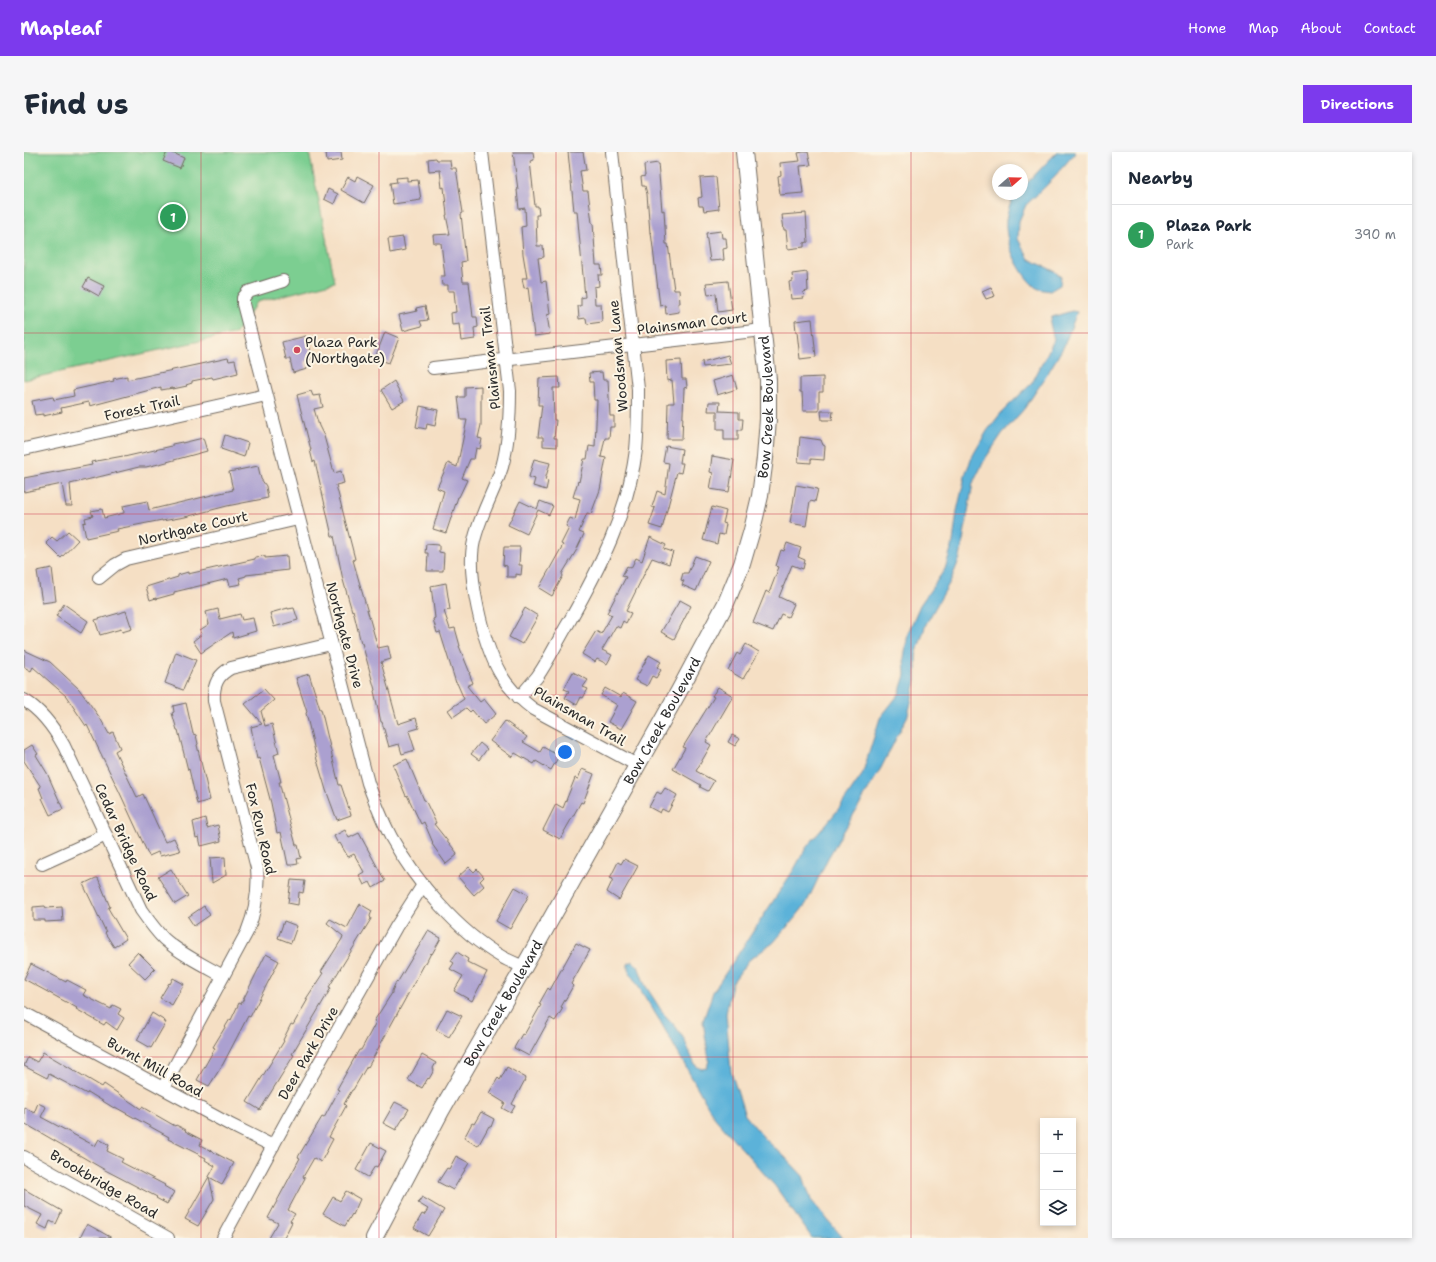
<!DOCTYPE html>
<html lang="en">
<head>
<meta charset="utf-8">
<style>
	body { margin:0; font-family:"Shantell Sans",sans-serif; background:#f6f6f7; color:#1f2937 }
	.controls { position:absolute; right:12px; bottom:12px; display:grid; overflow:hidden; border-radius:0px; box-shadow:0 2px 6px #0003 }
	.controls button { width:36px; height:36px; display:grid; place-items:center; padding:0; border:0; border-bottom:1px solid #e0e1e3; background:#fff; color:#1f2937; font:20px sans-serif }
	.compass { position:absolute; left:968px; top:12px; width:36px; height:36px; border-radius:50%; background:#fff; box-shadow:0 2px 6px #0003; rotate:70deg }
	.you { position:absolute; left:541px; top:600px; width:14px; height:14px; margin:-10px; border:3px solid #fff; border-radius:50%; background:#1a73e8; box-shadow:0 0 0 6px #1a73e833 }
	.badge { display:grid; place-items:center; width:26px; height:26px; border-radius:50%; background:#7c3aed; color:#fff; font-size:13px; font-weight:700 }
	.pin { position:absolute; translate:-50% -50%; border:2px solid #fff; box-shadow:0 1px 4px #0006 }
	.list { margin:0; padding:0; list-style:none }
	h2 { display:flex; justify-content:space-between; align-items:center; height:52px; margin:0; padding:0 16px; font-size:17px }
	h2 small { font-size:13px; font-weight:400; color:#747a83 }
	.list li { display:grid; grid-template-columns:26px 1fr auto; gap:12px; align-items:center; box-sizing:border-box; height:60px; padding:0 16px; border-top:1px solid #e0e1e3 }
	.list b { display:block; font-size:15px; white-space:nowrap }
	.list p { margin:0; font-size:13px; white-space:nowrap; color:#747a83 }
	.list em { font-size:13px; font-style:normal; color:#747a83 }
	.icon { flex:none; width:22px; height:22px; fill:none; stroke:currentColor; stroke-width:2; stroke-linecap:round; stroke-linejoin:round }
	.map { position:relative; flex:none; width:1064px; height:1086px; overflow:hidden; border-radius:0px }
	header { display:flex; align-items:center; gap:24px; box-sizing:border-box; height:56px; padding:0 20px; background:#7c3aed; color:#fff }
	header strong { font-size:19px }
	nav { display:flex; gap:22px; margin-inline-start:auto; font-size:14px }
	.intro { display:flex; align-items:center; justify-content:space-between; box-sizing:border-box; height:96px; padding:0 24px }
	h1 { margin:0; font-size:28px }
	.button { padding:10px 18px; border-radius:0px; background:#7c3aed; color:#fff; font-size:14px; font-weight:700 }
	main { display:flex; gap:24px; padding:0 24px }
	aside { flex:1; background:#fff; border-radius:0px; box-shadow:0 2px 6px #0003 }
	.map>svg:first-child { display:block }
	.green { fill:#7bce91; stroke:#537c5e }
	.water { fill:#5cb2d9; stroke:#446e82 }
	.building { fill:#aba0d0 }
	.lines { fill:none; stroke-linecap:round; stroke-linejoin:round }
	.minor-casing { stroke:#726a61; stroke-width:14 }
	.tertiary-casing { stroke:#726a61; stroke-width:18 }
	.minor { stroke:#fff; stroke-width:12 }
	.tertiary { stroke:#fff; stroke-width:16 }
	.grid { fill:none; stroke:#d1495b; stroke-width:1; stroke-opacity:0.55 }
	.poi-dot { fill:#d1495b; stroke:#fcf5e5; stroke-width:1.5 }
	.labels { text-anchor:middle; stroke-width:4; stroke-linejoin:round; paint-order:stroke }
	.street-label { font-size:14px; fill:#2b2b2b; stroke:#fcf5e5 }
	.poi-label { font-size:14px; fill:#2b2b2b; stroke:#fcf5e5; text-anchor:start }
</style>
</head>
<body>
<header>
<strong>Mapleaf</strong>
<nav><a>Home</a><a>Map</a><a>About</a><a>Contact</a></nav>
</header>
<div class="intro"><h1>Find us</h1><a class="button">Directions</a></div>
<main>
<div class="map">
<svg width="1064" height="1086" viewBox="0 0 1064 1086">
	<rect width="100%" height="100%" fill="#fcf5e5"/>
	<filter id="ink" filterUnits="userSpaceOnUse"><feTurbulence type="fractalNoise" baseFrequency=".025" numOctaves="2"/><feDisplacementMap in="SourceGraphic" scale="8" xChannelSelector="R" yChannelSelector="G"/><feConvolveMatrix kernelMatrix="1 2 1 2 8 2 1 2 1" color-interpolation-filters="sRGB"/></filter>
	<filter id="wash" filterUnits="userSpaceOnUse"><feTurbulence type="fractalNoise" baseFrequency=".012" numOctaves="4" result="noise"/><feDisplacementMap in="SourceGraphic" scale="16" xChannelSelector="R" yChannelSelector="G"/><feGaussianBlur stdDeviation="0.9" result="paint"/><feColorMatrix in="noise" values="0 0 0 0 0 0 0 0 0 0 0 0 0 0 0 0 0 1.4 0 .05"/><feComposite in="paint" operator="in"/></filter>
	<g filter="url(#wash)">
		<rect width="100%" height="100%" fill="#f5dfc4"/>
		<polygon class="green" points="0,0 285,0 311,130 233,150 212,181 0,228"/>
		<g class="water">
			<path d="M1033,0H1052L1022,34L1002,53L995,69L994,87L1005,107L1030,119L1037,125L1036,133L1026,139C1021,138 1015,138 1011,135C995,121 980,90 982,68C983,60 987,51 989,44L991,42H998V36Z"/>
			<polygon points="1048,159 1053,160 1040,194 1021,226 1000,257 978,282 961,307 949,331 936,406 926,430 902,472 892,503 892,529 884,563 857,616 804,706 782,752 771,766 749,791 725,808 708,831 702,862 707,920 721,963 741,987 759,1003 779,1024 787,1048 819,1086 788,1086 751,1034 690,965 636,869 604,818 604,812 608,809 614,814 621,833 639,861 652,875 660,887 671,913 677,917 683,916 685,908 679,869 689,840 769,719 782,696 813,659 838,623 856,566 875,542 881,523 880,506 884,481 896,453 921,417 929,390 933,359 942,320 949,303 963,279 977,261 1008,231 1030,188 1026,171 1028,165"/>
		</g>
		<g id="blocks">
			<g class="building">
				<polygon points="143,0 147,0 160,6 156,16 139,9"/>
				<polygon points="302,0 317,0 318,8 303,10"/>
				<polygon points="489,0 509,0 510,8 506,9 511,54 514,54 515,63 512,63 513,94 519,94 520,105 514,106 517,130 522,129 526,162 523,163 526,182 510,184 504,135 500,136 498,126 503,126 499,102 497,75 502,74 501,56 495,57 493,38 494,38"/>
				<polygon points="544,0 559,0 562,18 556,19 559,39 564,39 568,71 569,71 572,113 577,113 578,123 574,123 575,134 570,135 571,152 577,152 578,170 563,172 562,166 555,167 554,154 557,154 557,146 561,145 553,59 550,59"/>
				<polygon points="779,0 784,0 787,13 776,14 779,41 756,43 754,24 757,23 756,11 776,9 774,1"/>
				<polygon points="412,6 413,8 426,8 427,16 432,16 439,61 437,62 442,109 437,110 439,130 445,130 449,165 453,165 454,175 450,176 451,187 437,189 435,172 428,173 427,161 432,160 430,139 424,139 424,133 418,133 417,124 421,124 417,91 410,91 409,83 426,82 422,63 423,63 420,35 418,36 416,18 405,19 404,7"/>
				<polygon points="634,11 638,59 640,58 642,92 644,92 650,138 655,138 656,151 654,151 655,160 642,162 641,153 636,154 627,80 626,81 623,42 621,34 618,34 617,25 621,24 620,13"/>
				<polygon points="333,24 350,33 340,51 317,38 324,25 331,29"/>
				<polygon points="383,25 383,29 394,28 397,48 369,52 366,31 373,30 372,26"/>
				<polygon points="692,25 695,57 680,59 679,54 675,54 674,46 678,45 676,26"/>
				<polygon points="304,37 314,42 310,52 300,47"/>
				<polygon points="782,61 784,90 780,91 780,95 764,97 762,78 760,78 758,63"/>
				<polygon points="697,79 698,86 702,86 703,96 699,97 700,108 686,109 682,81"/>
				<polygon points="379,85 381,98 366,101 364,87"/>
				<polygon points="783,120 784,139 779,140 780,146 767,147 765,130 769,129 768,122"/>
				<polygon points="64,126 80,134 75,144 59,135"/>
				<polygon points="704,129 708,158 694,160 692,142 684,143 682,131"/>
				<polygon points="967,135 971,144 962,147 958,139"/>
				<polygon points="401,154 404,168 396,169 398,174 379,179 375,163 393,159 392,156"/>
				<polygon points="788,167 792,205 776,207 773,180 772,180 771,169"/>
				<polygon points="361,180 375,186 365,211 351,206"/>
				<polygon points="282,184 288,207 281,209 283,217 269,221 266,207 262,207 258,190"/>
				<polygon points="704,203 707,212 679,215 678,210"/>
				<polygon points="204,206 205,209 211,208 214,221 189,227 188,225 168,229 168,231 162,233 163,234 149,237 149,236 137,238 137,235 66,254 65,250 37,256 38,260 19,264 19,262 11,263 8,249 29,245 30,248 50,244 49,238 90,229 89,227 103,224 103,228"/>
				<polygon points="657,208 658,227 662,227 663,235 660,236 658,287 643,287 644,251 650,251 648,228 643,229 642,209"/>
				<polygon points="578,220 579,228 584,228 586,264 590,264 590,275 586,275 585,286 581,286 577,305 582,306 576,338 567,362 563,361 555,380 560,382 552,399 538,422 539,424 528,444 515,436 539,393 537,392 545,376 542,374 546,366 551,368 556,347 549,345 554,329 555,330 560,307 563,307 565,294 571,295 573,248 570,248 569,230 566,230 565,221"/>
				<polygon points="709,223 713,237 693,243 689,229"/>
				<polygon points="535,225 536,236 529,236 530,268 532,268 530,286 533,286 533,295 519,294 519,285 514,285 518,253 514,253 515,226"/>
				<polygon points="799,225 799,240 795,240 795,259 779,259 778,240 776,240 776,226"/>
				<polygon points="370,229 380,249 368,256 357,238"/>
				<polygon points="457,234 457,273 454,286 458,287 456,297 452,296 450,307 446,307 438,326 443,328 435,345 434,345 422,381 409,377 420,339 413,336 424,311 433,315 443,268 437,268 434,245 441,245 441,235"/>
				<polygon points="287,239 289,244 296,243 299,255 290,257 295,274 300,284 310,321 317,319 320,331 312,333 331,407 329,408 354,496 364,494 367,507 357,510 374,572 392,566 395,576 385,579 391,598 378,602 375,592 365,595 358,570 357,570 350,539 351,538 338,491 337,491 329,458 328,459 319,428 310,384 308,384 291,309 289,310 286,298 287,298 273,243"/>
				<polygon points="685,250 696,250 695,259 715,260 715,267 719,267 718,278 714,278 714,288 700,288 700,277 693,277 693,259 684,259"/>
				<polygon points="396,254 414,258 411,274 403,272 402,277 392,275"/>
				<polygon points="797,259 809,259 808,268 798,268"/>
				<polygon points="201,283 224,291 220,305 197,297"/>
				<polygon points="776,285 797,288 799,293 801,294 800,308 787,307 787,311 774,310"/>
				<polygon points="179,286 183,299 139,311 122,315 115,315 46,332 48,354 42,354 38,332 0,340 0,326 68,313 67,310 99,304 100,305 148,294 148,292 158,290 158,291"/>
				<polygon points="642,294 658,297 656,311 659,311 657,321 653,320 638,377 625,373 631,356 628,355 633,339 641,342 645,311 639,310"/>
				<polygon points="688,304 710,308 705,340 686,337 689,321 686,320"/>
				<polygon points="510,307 526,311 521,328 524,329 522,338 509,334 511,327 505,325"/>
				<polygon points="234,314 237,327 242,334 244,346 203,354 161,365 138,369 138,368 93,377 94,379 62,386 59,371 62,370 61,366 69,364 67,359 78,357 80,366 100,361 99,354 123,349 125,358 209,338 205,320"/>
				<polygon points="772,333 794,337 791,350 786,349 782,374 766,371"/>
				<polygon points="496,349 513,357 516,349 529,354 525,363 514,358 503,382 484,373"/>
				<polygon points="688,355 702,359 699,371 702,372 700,383 695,382 693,392 679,388"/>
				<polygon points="44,379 54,388 37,406 22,391 28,385 33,389"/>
				<polygon points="626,385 642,393 640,397 649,400 645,412 628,406 602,459 607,461 602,471 599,469 596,476 592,474 578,498 588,503 583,512 573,507 571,510 558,502 572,479 577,482 588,463 583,461 602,425 598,424 603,414 607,416 612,406 618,409"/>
				<polygon points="763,391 777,396 774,405 781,408 779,417 768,413 755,445 770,452 764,465 757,462 749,479 729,471 742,439 745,441 755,415 752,414 757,398 760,399"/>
				<polygon points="402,392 415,393 415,400 420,401 419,419 403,419 404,401 401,401"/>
				<polygon points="480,395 496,395 495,413 498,413 497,423 492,422 492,425 483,425 483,414 479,413"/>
				<polygon points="241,404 241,406 263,404 264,418 222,423 222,424 215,426 217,432 206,434 204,427 150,440 150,442 132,447 132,446 126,448 122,435 154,425 154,423 164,420 164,422 231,407 231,405"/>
				<polygon points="671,404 685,409 672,439 658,433 660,429 657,428 659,421 664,421"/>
				<polygon points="28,416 32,449 18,451 13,419"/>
				<polygon points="422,431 426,458 420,459 426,477 431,476 436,494 435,494 446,521 445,521 449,531 443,534 456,550 460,547 472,562 460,572 448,558 446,560 442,556 429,565 424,558 440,547 433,531 432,531 416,480 413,481 409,467 411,466 407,434"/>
				<polygon points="656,448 667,454 650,487 637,480"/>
				<polygon points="40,452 64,469 57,481 32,464"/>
				<polygon points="264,456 264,457 270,456 274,468 250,475 246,461"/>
				<polygon points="501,456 514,464 498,492 485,485"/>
				<polygon points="194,457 196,467 216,462 218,468 229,466 232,479 209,486 208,480 177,501 169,489 178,482 176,478 185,472 182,460"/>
				<polygon points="102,459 108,477 98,480 97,477 76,483 71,468"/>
				<polygon points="722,492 735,500 719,527 704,518 713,501 716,503"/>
				<polygon points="0,498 26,510 55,537 76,566 85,582 89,580 96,596 91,599 113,645 119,642 141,690 150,686 156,699 136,704 134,700 125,704 95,639 63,573 62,574 42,544 9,515 7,519 0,515"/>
				<polygon points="152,500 172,508 159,538 141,531"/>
				<polygon points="625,503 637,510 633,515 637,518 632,526 628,524 623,534 611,528"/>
				<polygon points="549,520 564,528 559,535 564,537 559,546 557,545 553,553 541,546 545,539 540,537"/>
				<polygon points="285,522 296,557 297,557 315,633 317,633 327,663 313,668 302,638 293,608 282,561 283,560 272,526"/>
				<polygon points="694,535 709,544 682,590 687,593 672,619 690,629 684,639 676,635 677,633 649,617 661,596 659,595 690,545 688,544"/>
				<polygon points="581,536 597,545 599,541 613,549 597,577 584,570 593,553 577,543"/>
				<polygon points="240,537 250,548 237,559 241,574 248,572 255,601 250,603 257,630 255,630 272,693 274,693 277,706 273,707 274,712 268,713 264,713 257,680 253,681 247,651 235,606 233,607 227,575 238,572 221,552"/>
				<polygon points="162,551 169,582 172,583 174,592 173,593 186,648 173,652 165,617 164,618 154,578 153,578 148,561 150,560 149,554"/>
				<polygon points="481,569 503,585 499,590 516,600 519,595 535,604 527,618 512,609 510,612 491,601 488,605 466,589"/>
				<polygon points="708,583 716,587 711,594 704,590"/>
				<polygon points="456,591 463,597 455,608 447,602"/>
				<polygon points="8,593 14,602 12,603 23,621 39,657 26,663 18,646 19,646 15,636 17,635 0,609 0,598"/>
				<polygon points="383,607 400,648 401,648 412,671 410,672 433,701 432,701 433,703 422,712 408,692 409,691 400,670 397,672 383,643 382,644 369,613"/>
				<polygon points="558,617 570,622 559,651 557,650 536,687 519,678 532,652 539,656 551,626 554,627"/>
				<polygon points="641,636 653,643 644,660 638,657 636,661 625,655 633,640 637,642"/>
				<polygon points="181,666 183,676 194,673 197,689 177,694 175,685 172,686 169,670"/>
				<polygon points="321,678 325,686 335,681 361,729 349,736 346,730 340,733 335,723 340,720 330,702 324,705 316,691 314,692 310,684"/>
				<polygon points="201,705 202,723 188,731 186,706"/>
				<polygon points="600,707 614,714 595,748 583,740 589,727 586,726 594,710 597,712"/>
				<polygon points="445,715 450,720 453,717 460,725 456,729 460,734 450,743 434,725"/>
				<polygon points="147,717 164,744 151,752 134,725"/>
				<polygon points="72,726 74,726 86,755 84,756 102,787 90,795 81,781 82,780 59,732"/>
				<polygon points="267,728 281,729 279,741 275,740 274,753 264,751"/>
				<polygon points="491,735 505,743 486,777 472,769"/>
				<polygon points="336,752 348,759 346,764 347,767 305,835 307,836 268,902 270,903 236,958 223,950 260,889 259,888 267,872 269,873 284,847 282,847 299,821 297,820 318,787 319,784 303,771 306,767 323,776"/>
				<polygon points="21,754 22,756 38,755 39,769 21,770 21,768 9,768 9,755"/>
				<polygon points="180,754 186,763 170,774 164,765"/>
				<polygon points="260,769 273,774 267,791 254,786"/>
				<polygon points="404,779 417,786 408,802 407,801 402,811 401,811 344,915 343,914 329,938 328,938 320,952 322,954 305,985 309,987 297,1010 290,1006 279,1025 281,1026 264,1058 271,1062 266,1069 268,1070 260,1086 245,1086 254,1071 244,1066 276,1006 274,1005 298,965 300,966 315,938 313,937 335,898 337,898 352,870 350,869 368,841 368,839 372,830 373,831"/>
				<polygon points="552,791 566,798 547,832 549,834 537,855 539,856 531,869 526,866 505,904 490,896 498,882 500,883 517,853 515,852 524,836 526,838"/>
				<polygon points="114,800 131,817 121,827 104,811"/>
				<polygon points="433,800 444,807 443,810 463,820 448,849 430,839 439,824 426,817 430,811 427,809"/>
				<polygon points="242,802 255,809 226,865 224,864 199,912 185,934 173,928 191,896 189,895 206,867 207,868 215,851 217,852"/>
				<polygon points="7,812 42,830 43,828 62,838 59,843 87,857 89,853 97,857 94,862 100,866 93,878 82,870 80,873 52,857 53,856 0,827"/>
				<polygon points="149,826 160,832 148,853 136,846 145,831 146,832"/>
				<polygon points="423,857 438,864 425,885 412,878"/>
				<polygon points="128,861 141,869 140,870 142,870 127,896 113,888"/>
				<polygon points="19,900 78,935 80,932 117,957 118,955 151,974 152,973 162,978 161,979 178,988 176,993 210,1011 198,1032 185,1025 190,1047 174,1074 161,1067 191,1014 181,1008 182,1006 144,987 145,985 91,955 90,956 64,940 63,942 25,922 23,926 0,914 4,905 13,910"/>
				<polygon points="398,903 412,911 409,916 410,918 405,927 404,926 398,936 384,928"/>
				<polygon points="483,915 502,926 488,952 491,954 487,961 478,956 481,951 465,941 474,926 476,928"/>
				<polygon points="371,950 385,957 372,978 359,971"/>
				<polygon points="14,951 22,955 17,965 71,994 75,987 85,993 83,999 99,1007 97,1010 141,1033 140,1034 150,1040 143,1052 132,1046 133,1045 81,1018 0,971 0,955 10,961"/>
				<polygon points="457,960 470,967 467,975 465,974 454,994 440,986 448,971 450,972"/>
				<polygon points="347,991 362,999 353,1015 351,1014 344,1025 332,1018"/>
				<polygon points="432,1004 445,1011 429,1038 414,1030 423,1016 425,1017"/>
				<polygon points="0,1037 38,1059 32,1072 26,1069 23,1077 13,1072 18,1063 0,1054"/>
				<polygon points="322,1039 336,1047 329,1063 328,1062 321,1074 299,1062 309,1045 316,1049"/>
				<polygon points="398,1045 420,1058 404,1084 390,1076 398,1062 400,1063 404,1057 394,1051"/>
				<polygon points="63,1072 88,1086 56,1086"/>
			</g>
		</g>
	</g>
	<g filter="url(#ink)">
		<use href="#blocks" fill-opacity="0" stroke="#726a61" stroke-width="1"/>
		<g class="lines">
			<defs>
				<g id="minor">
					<path d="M458,0L486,239C486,265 485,290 478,315C470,340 456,363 450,389C442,422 459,491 476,521C484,536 496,547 509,557L613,613"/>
					<path d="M259,129L224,140L219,146V152L344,631C351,650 358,668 367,685C392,730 433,779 478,805C485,809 493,812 500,815"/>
					<polyline points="409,216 739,178"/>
					<polyline points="0,297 242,243"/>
					<polyline points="75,426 91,413 102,407 274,367"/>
					<path d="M495,546C501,539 507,532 513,525C525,508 534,488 545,470C576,415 604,361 612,298C614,278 614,258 614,237L588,0"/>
					<path d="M0,548C18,559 30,576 40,594L117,758C124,768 131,778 140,787C157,802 179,813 199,824"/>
					<polyline points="18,712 82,683"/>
					<polyline points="0,861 205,972 249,994"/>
					<path d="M139,936L223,780C232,758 235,739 233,716L190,549C189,534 193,523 207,516L307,492"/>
					<polyline points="0,1005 144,1086"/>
					<polyline points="199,1086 264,966 372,775 399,733"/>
				</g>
				<g id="tertiary">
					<path id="s1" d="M350,1086L417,959L500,815L655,539L702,451L718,412L728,378L736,344L741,306L744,267V228L720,0"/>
				</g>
			</defs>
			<use href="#minor" class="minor-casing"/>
			<use href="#tertiary" class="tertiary-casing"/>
			<use href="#minor" class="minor"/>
			<use href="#tertiary" class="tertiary"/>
		</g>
	</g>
	<path class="grid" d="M177,0V1086M355,0V1086M532,0V1086M709,0V1086M887,0V1086M0,181H1064M0,362H1064M0,543H1064M0,724H1064M0,905H1064"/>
	<circle class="poi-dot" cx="273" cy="198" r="4"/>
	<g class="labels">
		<g class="street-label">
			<text transform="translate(668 171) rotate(-7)" y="5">Plainsman Court</text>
			<text transform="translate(594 204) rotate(-95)" y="5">Woodsman Lane</text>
			<text transform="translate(466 206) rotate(-96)" y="5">Plainsman Trail</text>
			<text dy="5" stroke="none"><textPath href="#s1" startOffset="928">Bow Creek Boulevard</textPath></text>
			<text transform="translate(118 256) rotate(-12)" y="5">Forest Trail</text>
			<text transform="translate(169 376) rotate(-13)" y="5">Northgate Court</text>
			<text transform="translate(321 483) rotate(75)" y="5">Northgate Drive</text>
			<text transform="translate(556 564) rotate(30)" y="5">Plainsman Trail</text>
			<text dy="5" stroke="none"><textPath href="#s1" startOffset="592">Bow Creek Boulevard</textPath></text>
			<text transform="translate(237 677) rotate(77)" y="5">Fox Run Road</text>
			<text transform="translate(102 690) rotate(65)" y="5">Cedar Bridge Road</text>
			<text dy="5" stroke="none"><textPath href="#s1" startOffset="268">Bow Creek Boulevard</textPath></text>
			<text transform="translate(284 901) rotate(-60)" y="5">Deer Park Drive</text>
			<text transform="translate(131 915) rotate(29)" y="5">Burnt Mill Road</text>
			<text transform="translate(80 1032) rotate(30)" y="5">Brookbridge Road</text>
		</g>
		<g class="poi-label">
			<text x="281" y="195">Plaza Park<tspan x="281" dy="16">(Northgate)</tspan></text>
		</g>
	</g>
</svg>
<div class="controls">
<button>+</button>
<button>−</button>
<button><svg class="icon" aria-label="layers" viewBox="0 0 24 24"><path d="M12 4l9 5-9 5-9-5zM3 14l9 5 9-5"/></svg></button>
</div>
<svg class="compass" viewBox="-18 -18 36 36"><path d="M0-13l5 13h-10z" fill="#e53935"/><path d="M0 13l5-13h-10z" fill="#747a83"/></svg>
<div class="you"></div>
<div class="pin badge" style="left:149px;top:65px;background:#2e9e5b">1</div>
</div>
<aside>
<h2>Nearby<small></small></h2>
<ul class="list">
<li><span class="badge" style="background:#2e9e5b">1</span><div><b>Plaza Park</b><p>Park</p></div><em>390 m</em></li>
</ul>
</aside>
</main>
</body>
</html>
